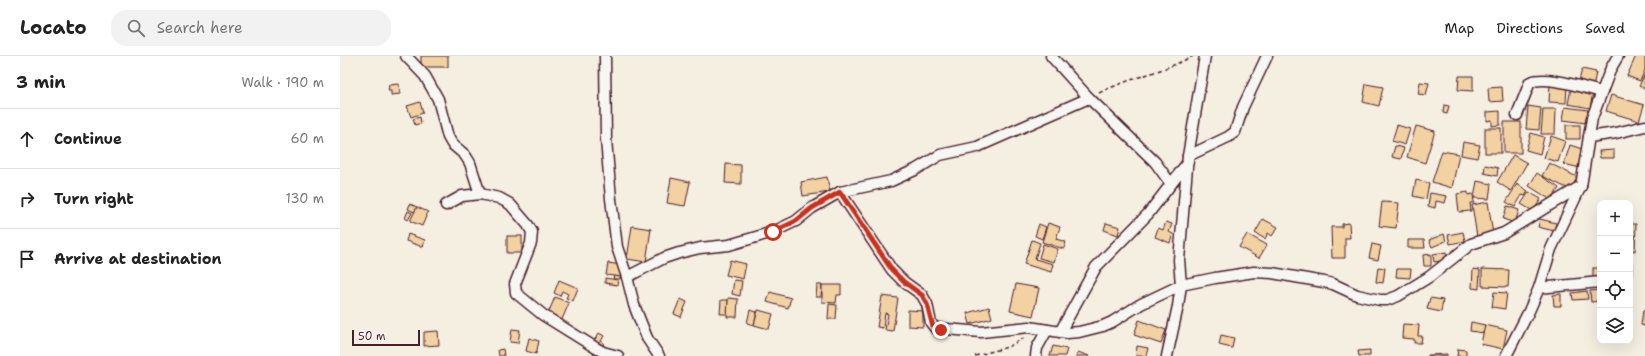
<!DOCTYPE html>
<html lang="en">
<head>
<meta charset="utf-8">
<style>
	body { margin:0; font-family:"Shantell Sans",sans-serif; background:#f2f2f2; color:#222 }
	.controls { position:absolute; right:12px; bottom:12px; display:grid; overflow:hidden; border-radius:8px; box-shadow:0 4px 16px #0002 }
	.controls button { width:36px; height:36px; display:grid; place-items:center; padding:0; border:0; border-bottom:1px solid #e0e0e0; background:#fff; color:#222; font:20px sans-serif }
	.scale { position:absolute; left:12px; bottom:10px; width:68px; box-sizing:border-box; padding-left:4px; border:2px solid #4a1f2b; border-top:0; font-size:11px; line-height:14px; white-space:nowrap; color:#4a1f2b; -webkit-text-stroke:3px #f6f6f2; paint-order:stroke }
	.stop { position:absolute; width:12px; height:12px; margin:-9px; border:3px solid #c8321e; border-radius:50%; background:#fff }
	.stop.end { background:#c8321e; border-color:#fff; box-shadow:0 1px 4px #0008 }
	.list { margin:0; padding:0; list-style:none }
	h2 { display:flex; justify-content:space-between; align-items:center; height:52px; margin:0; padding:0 16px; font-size:17px }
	h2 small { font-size:13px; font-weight:400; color:#767676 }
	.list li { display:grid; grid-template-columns:26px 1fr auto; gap:12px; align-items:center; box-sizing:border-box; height:60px; padding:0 16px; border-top:1px solid #e0e0e0 }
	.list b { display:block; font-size:15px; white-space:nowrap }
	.list em { font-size:13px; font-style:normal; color:#767676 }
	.icon { flex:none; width:22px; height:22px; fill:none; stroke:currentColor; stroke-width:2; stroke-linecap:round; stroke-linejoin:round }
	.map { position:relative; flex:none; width:1305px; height:300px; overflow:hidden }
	header { display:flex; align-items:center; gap:24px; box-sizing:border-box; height:56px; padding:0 20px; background:#fff; border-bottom:1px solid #e0e0e0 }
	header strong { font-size:19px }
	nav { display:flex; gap:22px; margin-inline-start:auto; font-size:14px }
	.search { width:280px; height:36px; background:#f2f2f2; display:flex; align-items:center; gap:10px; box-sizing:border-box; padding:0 14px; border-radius:16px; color:#767676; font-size:15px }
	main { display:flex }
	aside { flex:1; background:#fff }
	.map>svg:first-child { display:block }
	.building { fill:#f2d1a3; stroke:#4a1f2b }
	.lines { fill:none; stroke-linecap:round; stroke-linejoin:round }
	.minor-casing { stroke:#4a1f2b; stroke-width:13 }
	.path { stroke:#4a1f2b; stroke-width:1.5; stroke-dasharray:4 3; stroke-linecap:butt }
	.minor { stroke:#f6f6f2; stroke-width:10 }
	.route { stroke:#c8321e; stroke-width:5 }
</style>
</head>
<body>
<header>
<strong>Locato</strong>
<div class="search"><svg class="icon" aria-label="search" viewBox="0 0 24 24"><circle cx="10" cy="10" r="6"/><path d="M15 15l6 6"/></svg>Search here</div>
<nav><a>Map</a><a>Directions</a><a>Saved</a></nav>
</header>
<main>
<aside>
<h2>3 min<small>Walk · 190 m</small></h2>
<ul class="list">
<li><svg class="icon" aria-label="ahead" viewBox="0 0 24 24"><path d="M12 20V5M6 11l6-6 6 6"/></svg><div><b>Continue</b></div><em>60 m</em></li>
<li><svg class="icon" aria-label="right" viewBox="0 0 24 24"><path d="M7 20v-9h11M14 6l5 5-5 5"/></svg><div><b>Turn right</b></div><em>130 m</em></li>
<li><svg class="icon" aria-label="arrive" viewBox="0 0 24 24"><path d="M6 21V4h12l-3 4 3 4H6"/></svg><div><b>Arrive at destination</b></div></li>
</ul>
</aside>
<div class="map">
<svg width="1305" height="300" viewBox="0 0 1305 300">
	<rect width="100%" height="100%" fill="#f5efe2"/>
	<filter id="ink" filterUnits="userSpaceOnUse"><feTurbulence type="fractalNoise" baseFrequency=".025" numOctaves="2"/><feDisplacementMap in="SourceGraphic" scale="8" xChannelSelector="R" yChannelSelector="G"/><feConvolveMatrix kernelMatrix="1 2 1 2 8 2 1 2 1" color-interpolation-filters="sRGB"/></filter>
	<g filter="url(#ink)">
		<g class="building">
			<rect x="81" y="0" width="27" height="11"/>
			<polygon points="1296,0 1305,0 1305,14 1300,25 1287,20"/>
			<polygon points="1242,13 1256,16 1253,32 1238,29"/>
			<polygon points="1305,18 1305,33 1299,30"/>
			<polygon points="1119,20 1133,20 1133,35 1118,34"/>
			<polygon points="1080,26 1089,27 1086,39 1078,38"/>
			<polygon points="1210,27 1227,28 1226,47 1209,46"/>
			<polygon points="59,28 60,38 51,39 51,35 48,35 49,29"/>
			<polygon points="1026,28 1043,31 1039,50 1023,46"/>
			<polygon points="1162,31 1163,45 1149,46 1148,32"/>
			<polygon points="1231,32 1253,36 1250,52 1228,48"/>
			<polygon points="1271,39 1304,49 1299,65 1266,55"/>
			<polygon points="80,46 83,57 71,61 67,50"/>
			<polygon points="1104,49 1109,50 1107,58 1103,57"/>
			<polygon points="1188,50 1201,52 1199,74 1186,73"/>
			<polygon points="1225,51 1248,54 1246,67 1223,64"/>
			<polygon points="1203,53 1216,53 1215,78 1201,78"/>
			<polygon points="1160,55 1160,69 1152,70 1152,64 1147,65 1147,56"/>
			<polygon points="80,61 81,67 75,69 73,63"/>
			<rect x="1164" y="66" width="17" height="31"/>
			<polygon points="1057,69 1070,73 1065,89 1052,85"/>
			<rect x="1226" y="69" width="14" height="14"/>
			<polygon points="1076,70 1095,75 1085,107 1067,101"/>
			<rect x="1145" y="72" width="16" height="25"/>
			<polygon points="1191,77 1204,81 1200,98 1186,94"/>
			<polygon points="1211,80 1225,85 1218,106 1204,102"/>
			<polygon points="1123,86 1140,89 1137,102 1121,99"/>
			<polygon points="1230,89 1245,94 1240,112 1224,108"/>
			<polygon points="1055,90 1064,92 1061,103 1052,101"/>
			<polygon points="1274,94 1274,102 1260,102 1259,95"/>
			<polygon points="1102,95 1119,98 1112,132 1092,126"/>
			<polygon points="1173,99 1187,107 1171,135 1157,126"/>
			<polygon points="1209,107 1237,121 1231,134 1202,120"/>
			<polygon points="386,108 401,109 401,128 385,127"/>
			<polygon points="1145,109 1158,112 1157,120 1144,117"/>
			<polygon points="1197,117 1219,132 1211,144 1189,130"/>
			<polygon points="487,121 490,136 463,140 461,126"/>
			<polygon points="331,122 350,126 345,150 327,147"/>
			<polygon points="1076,124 1089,127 1086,143 1073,140"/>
			<polygon points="1137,125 1151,128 1149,143 1134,142"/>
			<polygon points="1177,128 1188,135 1185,140 1182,139 1175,151 1166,146"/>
			<polygon points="1128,136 1128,139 1133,138 1134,147 1130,147 1131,155 1119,156 1117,138"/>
			<polygon points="1189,136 1201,143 1193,155 1181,148"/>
			<polygon points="1090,137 1107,140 1105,147 1096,145 1095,152 1088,150"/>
			<polygon points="1042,146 1059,147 1056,172 1039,170"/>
			<polygon points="1148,146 1153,178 1137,181 1132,149"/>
			<polygon points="70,148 77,151 74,156 68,153"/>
			<polygon points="1167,150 1179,154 1175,167 1163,163"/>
			<polygon points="77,151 88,156 82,170 70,165"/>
			<polygon points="68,155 72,157 68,164 65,162"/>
			<polygon points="923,163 938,171 932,180 928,177 925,183 915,177"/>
			<polygon points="1200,163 1216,167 1214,175 1198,171"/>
			<polygon points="826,166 832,168 829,176 833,178 830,187 815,181 818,172 823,174"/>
			<polygon points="708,167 720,171 716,183 726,186 724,193 702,186"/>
			<polygon points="766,167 780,171 778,179 764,174"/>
			<polygon points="1009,167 1010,182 1005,182 1005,202 992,202 991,171 1002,171 1002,168"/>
			<polygon points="699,168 706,171 702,183 695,180"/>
			<polygon points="1290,168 1296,168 1295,195 1290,194"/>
			<polygon points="292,170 311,173 306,206 287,203"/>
			<polygon points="1123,176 1125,185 1110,188 1108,179"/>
			<polygon points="68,178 85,184 83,191 66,185"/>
			<polygon points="907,178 927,189 919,202 899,191"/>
			<polygon points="1104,178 1106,185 1092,191 1089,184"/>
			<rect x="167" y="180" width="15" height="17"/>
			<polygon points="692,184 700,187 695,203 713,208 711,216 684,208"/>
			<polygon points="1068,184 1084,184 1085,192 1068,192"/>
			<polygon points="703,188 718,193 714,206 699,202"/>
			<polygon points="1032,188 1041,190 1038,204 1029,202"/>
			<polygon points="1106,196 1107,204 1094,206 1093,198"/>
			<polygon points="1091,198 1091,210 1084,210 1083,199"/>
			<polygon points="390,204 406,208 403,223 386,219"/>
			<polygon points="268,207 282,209 281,221 266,219"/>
			<rect x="1290" y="207" width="2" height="11"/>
			<polygon points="1038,211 1045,212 1043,227 1036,226"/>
			<rect x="1253" y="212" width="7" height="12"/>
			<polygon points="1057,213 1071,213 1070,222 1056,221"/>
			<polygon points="1133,213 1140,214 1139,233 1132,232"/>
			<polygon points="1142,213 1169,214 1168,231 1142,230"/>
			<polygon points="274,220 281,221 280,223 273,223"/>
			<polygon points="265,222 278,224 277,229 265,227"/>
			<polygon points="219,224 238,232 233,245 226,242 228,238 222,235 220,240 214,237"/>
			<polygon points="394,224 402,225 400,240 392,238"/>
			<polygon points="676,228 699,232 693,260 670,255"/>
			<polygon points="477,229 482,229 481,241 476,241"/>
			<polygon points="482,229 501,229 501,239 497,239 496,247 482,246"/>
			<polygon points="1260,234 1260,245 1251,246 1250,235"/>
			<polygon points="1247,235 1248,243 1233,244 1232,237"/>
			<polygon points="430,236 451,242 448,252 427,246"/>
			<polygon points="1154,236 1167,237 1165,253 1152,251"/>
			<polygon points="1221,238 1221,250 1214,250 1213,239"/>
			<polygon points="542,240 558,242 553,275 545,274 548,258 545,257 543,272 537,271"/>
			<polygon points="215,241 229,247 221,266 207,260"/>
			<polygon points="388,242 398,243 397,261 387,261"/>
			<polygon points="1090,242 1103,244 1101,256 1087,253"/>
			<polygon points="340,243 347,246 341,261 334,258"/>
			<polygon points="381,244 388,244 387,258 380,258"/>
			<polygon points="489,248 497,249 496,263 488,263"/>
			<polygon points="649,251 652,262 630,268 627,257"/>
			<polygon points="410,254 417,256 414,269 407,267"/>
			<polygon points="418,254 433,258 429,273 414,269"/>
			<polygon points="568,254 583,255 583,271 568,270"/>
			<polygon points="1303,254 1305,254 1305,270 1301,269"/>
			<polygon points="799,264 826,274 821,288 794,279"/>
			<polygon points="1131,266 1145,269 1144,277 1130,275"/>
			<polygon points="1063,268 1079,269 1078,280 1082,280 1081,287 1074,287 1074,283 1062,282"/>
			<polygon points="1145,269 1167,274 1163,293 1141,288"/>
			<polygon points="172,273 180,274 178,287 170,286"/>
			<polygon points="98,275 99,289 84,290 84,276"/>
			<polygon points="259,277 264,280 261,285 264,287 261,293 252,288"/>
			<polygon points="881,279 894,282 892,292 879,289"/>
			<polygon points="189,282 199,285 196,298 186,295"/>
			<polygon points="713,290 727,293 725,300 710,300"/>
			<polygon points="797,290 808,292 806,300 796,300"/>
			<polygon points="163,293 164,300 159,300 158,294"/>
			<polygon points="1118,293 1126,294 1126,300 1117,300"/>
			<polygon points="1030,294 1030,300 1019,300 1018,295"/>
			<polygon points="738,296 749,300 736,300"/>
			<polygon points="1107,298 1107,300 1088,300 1088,299"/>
		</g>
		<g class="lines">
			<defs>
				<g id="minor">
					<polyline points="66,0 85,20 98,43 108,81 112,88 125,99 130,107 140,138"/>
					<polyline points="265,0 266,83 271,143 277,191 287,221 294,249 307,282 319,300"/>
					<polyline points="711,0 749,42 815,106 831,128"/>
					<path d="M1177,59L1190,26C1207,19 1244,32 1262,36"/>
					<polyline points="1249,81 1276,77 1305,70"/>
					<polyline points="848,100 888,81 895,76 903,51 927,0"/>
					<polyline points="500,136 552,214 564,226 582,239 587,248 591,267 595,272 641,276 689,271 727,277 739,276 763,270 772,266 801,248 841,229 875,222 914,216 932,217 984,226 993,228 1017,239 1040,244 1047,244 1058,240 1089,221 1131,188 1164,177 1241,130"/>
					<polyline points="106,149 122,140 140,138 159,142 170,148 188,169 192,176 191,187 175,228 176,237 203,259 256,292 263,296 278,300"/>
					<polyline points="287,221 324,202 339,197 360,192 389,189 433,176 456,165 472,152 500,136 551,125 575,114 600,99 637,91 749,42"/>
					<polyline points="1199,232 1260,226"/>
					<polyline points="720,276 756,211 808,158 848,106"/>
					<polyline points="696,300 697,292 707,274"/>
					<polyline points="827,300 838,250 841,229 839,204 848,100 865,0"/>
					<polyline points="1166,300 1189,255 1199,232 1211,193 1241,130 1252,62 1271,12 1278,0"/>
				</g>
			</defs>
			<use href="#minor" class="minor-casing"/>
			<g class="path">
				<path d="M759,37C789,22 823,16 853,0"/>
				<polyline points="635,300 668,291 684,282"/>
			</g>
			<use href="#minor" class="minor"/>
		</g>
	</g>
	<g class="lines" filter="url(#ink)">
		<polyline class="route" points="433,176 456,165 472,152 500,136 552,214 564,226 582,239 587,248 593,271 601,274"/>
	</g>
</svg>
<div class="controls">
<button>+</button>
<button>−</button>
<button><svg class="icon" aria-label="locate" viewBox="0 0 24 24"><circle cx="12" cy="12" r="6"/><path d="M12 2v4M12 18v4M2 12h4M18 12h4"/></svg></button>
<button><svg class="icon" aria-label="layers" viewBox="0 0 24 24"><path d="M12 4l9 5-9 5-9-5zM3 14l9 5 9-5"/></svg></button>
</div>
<div class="scale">50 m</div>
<div class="stop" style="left:433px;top:176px"></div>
<div class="stop end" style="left:601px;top:274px"></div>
</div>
</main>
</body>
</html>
